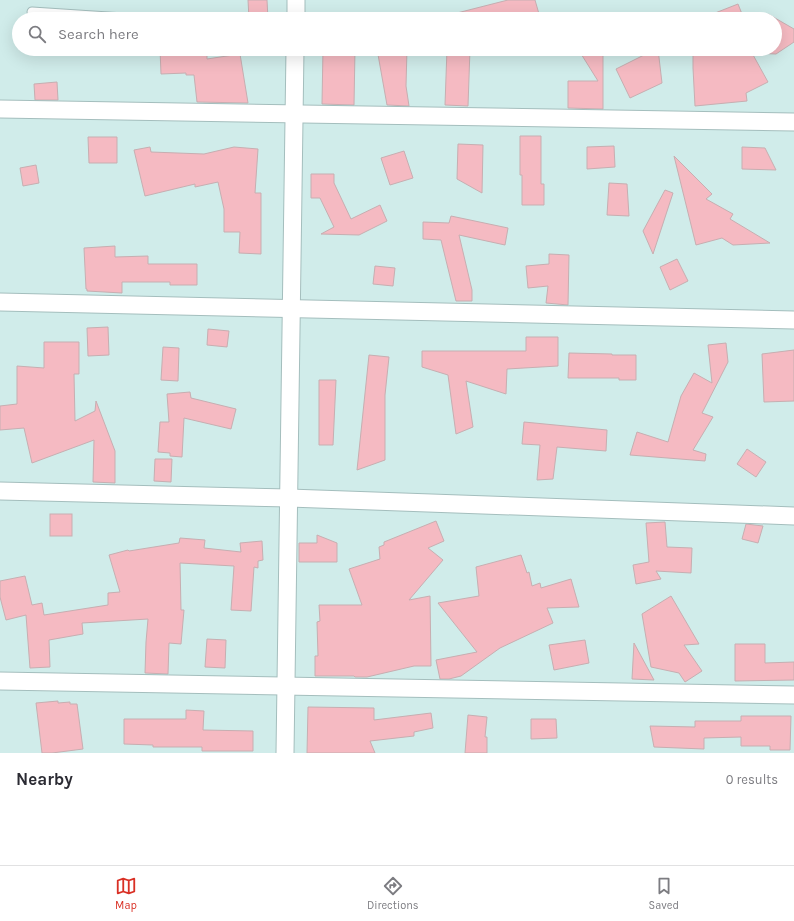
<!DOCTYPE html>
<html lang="en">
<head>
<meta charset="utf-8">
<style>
	body { margin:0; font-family:Karla,sans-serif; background:#f7f7f7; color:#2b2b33 }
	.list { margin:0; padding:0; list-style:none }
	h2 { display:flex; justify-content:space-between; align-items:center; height:52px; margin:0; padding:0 16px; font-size:17px }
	h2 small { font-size:13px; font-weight:400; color:#7c7c81 }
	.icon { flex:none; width:22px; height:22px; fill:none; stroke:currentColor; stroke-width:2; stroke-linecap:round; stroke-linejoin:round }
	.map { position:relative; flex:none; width:794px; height:753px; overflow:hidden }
	.search { position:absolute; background:#fff; box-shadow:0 4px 16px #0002; left:12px; right:12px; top:12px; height:44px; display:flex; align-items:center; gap:10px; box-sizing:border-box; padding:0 14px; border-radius:22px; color:#7c7c81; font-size:15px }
	.sheet { height:112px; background:#fff }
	nav { display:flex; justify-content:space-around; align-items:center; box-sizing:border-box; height:56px; border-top:1px solid #e1e1e2; background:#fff; font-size:11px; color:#7c7c81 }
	nav a { display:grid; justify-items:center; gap:2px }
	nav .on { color:#d93025 }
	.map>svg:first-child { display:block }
	.building { fill:#f5bac2; stroke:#c7aeb1 }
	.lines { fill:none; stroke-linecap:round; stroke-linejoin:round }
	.lane-casing { stroke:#a4bebd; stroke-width:11 }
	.street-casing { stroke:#a4bebd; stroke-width:19 }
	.lane { stroke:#fff; stroke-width:9 }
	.street { stroke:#fff; stroke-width:17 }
</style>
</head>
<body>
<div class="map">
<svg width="794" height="753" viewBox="0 0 794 753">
	<rect width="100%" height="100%" fill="#d0ecea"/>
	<g class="building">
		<polygon points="248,0 267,0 268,19 249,19"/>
		<polygon points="508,0 535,0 539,14 522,19 458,19 457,13"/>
		<polygon points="738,4 744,19 711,19 710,15"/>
		<polygon points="768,14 794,29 794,42 776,54 752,53 768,82 746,93 747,101 695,106 693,68 693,49 775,49 775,19 765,19"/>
		<polygon points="160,49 207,49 207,59 240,54 248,103 197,102 194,75 186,75 186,73 161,74"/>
		<polygon points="323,49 355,49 354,105 322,104"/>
		<polygon points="377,49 407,49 406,86 409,106 387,105"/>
		<polygon points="447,49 470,49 468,106 445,105"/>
		<polygon points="578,49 603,49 603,109 568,108 568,81 598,81"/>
		<polygon points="656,49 658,49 662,83 630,98 616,69"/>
		<polygon points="57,82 58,100 35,100 34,84"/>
		<polygon points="520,136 541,136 541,184 544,184 544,205 522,205 522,175 520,175"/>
		<polygon points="88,137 117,137 117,163 89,163"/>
		<polygon points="458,144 483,145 482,193 457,179"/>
		<polygon points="614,146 615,167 587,169 587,147"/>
		<polygon points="150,147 151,152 204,154 234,147 258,149 255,193 261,193 261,254 239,253 240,232 224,232 224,209 218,182 195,187 195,184 145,196 134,150"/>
		<polygon points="742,147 765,148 776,170 742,169"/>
		<polygon points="404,151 413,178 390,185 381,158"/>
		<polygon points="674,156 712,194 706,199 733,214 730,219 770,243 733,245 722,238 696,245"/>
		<polygon points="36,165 39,183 23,186 20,168"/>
		<polygon points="311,174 334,174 334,183 351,219 380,205 387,221 359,235 321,234 334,227 320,198 311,198"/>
		<polygon points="609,183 627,184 629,216 607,215"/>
		<polygon points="665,190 673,193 653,254 643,231"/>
		<polygon points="451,216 508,228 505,245 459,235 472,290 472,301 456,301 441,240 423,239 423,222 449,223"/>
		<polygon points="115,246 115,257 148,256 148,264 197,264 197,285 170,285 170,282 122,282 122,293 87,291 87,289 86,289 84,248"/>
		<polygon points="549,254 569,255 568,305 546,303 548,286 528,288 526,266 549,264"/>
		<polygon points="677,259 688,281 670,290 660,267"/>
		<polygon points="375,266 395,268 393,286 373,284"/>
		<polygon points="108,327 109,355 88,356 87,328"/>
		<polygon points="208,329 229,331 227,347 207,345"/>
		<polygon points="526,337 558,337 558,366 507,369 506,394 466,381 473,427 456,434 448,375 422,367 422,351 526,351"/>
		<polygon points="44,342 79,342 79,374 74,374 75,421 95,411 96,401 115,451 115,483 93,482 94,440 32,463 24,428 0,430 0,406 17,404 17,366 44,368"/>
		<polygon points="726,343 728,362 702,413 713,417 693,450 706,454 705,461 630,455 637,432 668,442 681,396 694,373 712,383 708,345"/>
		<polygon points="163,347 179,348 178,381 161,380"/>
		<polygon points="794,350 794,401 764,402 762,354"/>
		<polygon points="569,353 612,354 612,355 636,355 636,380 619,380 619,378 568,378"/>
		<polygon points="369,355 389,357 385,395 385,460 357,470"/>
		<polygon points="319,380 336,380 333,445 319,445"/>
		<polygon points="190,392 191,398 236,409 231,429 184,418 182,457 170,456 170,453 158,452 160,422 169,422 167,394"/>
		<polygon points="524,422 607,430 606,451 557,447 553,479 537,480 540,445 522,444"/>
		<polygon points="747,449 766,462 756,477 737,464"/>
		<polygon points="155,459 172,459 171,482 154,481"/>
		<rect x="50" y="514" width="22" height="22"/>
		<polygon points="436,521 444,541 428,548 443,560 409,600 430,596 431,666 414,666 367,677 355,677 354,676 315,676 315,656 318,656 317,622 320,621 319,605 362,605 349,569 380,559 379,547 384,545 384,542"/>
		<polygon points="665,522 667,547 692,548 691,573 656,571 661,579 636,584 633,565 649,562 646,523"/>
		<polygon points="746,524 763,526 758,543 742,539"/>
		<polygon points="317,535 337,543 337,562 299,562 299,543 317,543"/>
		<polygon points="180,538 205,540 204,548 241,552 240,543 262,541 263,560 258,561 258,568 254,567 251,611 231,610 234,566 180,563 181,610 184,610 181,644 169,643 168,674 145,673 146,642 148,619 82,623 83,634 49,640 50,667 30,668 26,615 6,620 0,597 0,581 25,576 32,605 42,603 44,615 108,605 108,593 120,592 109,555 128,550 129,551 179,543"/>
		<polygon points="521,555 527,573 529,572 532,586 540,583 541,588 571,579 579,607 547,608 553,623 500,648 461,676 449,679 440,679 436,660 477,652 438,603 479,596 476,567"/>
		<polygon points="671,596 699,644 684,645 702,671 685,682 679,673 651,667 642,614"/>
		<polygon points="207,639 226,640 225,668 205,667"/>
		<polygon points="585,640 589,663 554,670 549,645"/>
		<polygon points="634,643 654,680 632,679"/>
		<polygon points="735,644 765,644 765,663 794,662 794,680 735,681"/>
		<polygon points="58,701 58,703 70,702 70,704 77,704 83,749 52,753 42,753 36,703"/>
		<polygon points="308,707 374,708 374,720 431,713 433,728 414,732 414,736 370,741 375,753 307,753"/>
		<polygon points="186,710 204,711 203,730 253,731 253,751 202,751 202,747 153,747 153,745 124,744 124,719 186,719"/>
		<polygon points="468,715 487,717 485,737 487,737 487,753 465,753"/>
		<polygon points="741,716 791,716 790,750 770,750 770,746 741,746 741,737 704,738 704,749 654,747 650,726 695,727 695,721 741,721"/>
		<polygon points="531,719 556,719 557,738 531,739"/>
	</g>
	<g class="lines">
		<defs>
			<polyline id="lane" points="32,12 139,19"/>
			<g id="street">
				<polyline points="296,19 296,0"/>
				<polyline points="0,109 794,122"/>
				<polyline points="0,302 794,320"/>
				<polyline points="0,491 289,498 794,516"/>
				<polyline points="0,681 794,695"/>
				<polyline points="285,753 295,49"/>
			</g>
		</defs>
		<use href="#lane" class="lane-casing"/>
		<use href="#street" class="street-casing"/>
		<use href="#lane" class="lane"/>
		<use href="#street" class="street"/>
	</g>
</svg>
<div class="search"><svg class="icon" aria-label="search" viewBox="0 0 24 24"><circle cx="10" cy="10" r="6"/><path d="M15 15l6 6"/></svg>Search here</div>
</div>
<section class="sheet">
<h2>Nearby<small>0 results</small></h2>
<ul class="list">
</ul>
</section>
<nav>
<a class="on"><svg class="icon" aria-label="map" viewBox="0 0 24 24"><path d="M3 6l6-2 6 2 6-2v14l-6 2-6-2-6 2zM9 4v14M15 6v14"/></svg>Map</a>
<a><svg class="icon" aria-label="directions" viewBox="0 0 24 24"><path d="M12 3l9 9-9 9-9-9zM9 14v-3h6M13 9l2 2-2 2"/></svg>Directions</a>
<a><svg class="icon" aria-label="saved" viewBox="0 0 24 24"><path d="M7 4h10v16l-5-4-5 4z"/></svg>Saved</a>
</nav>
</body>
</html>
